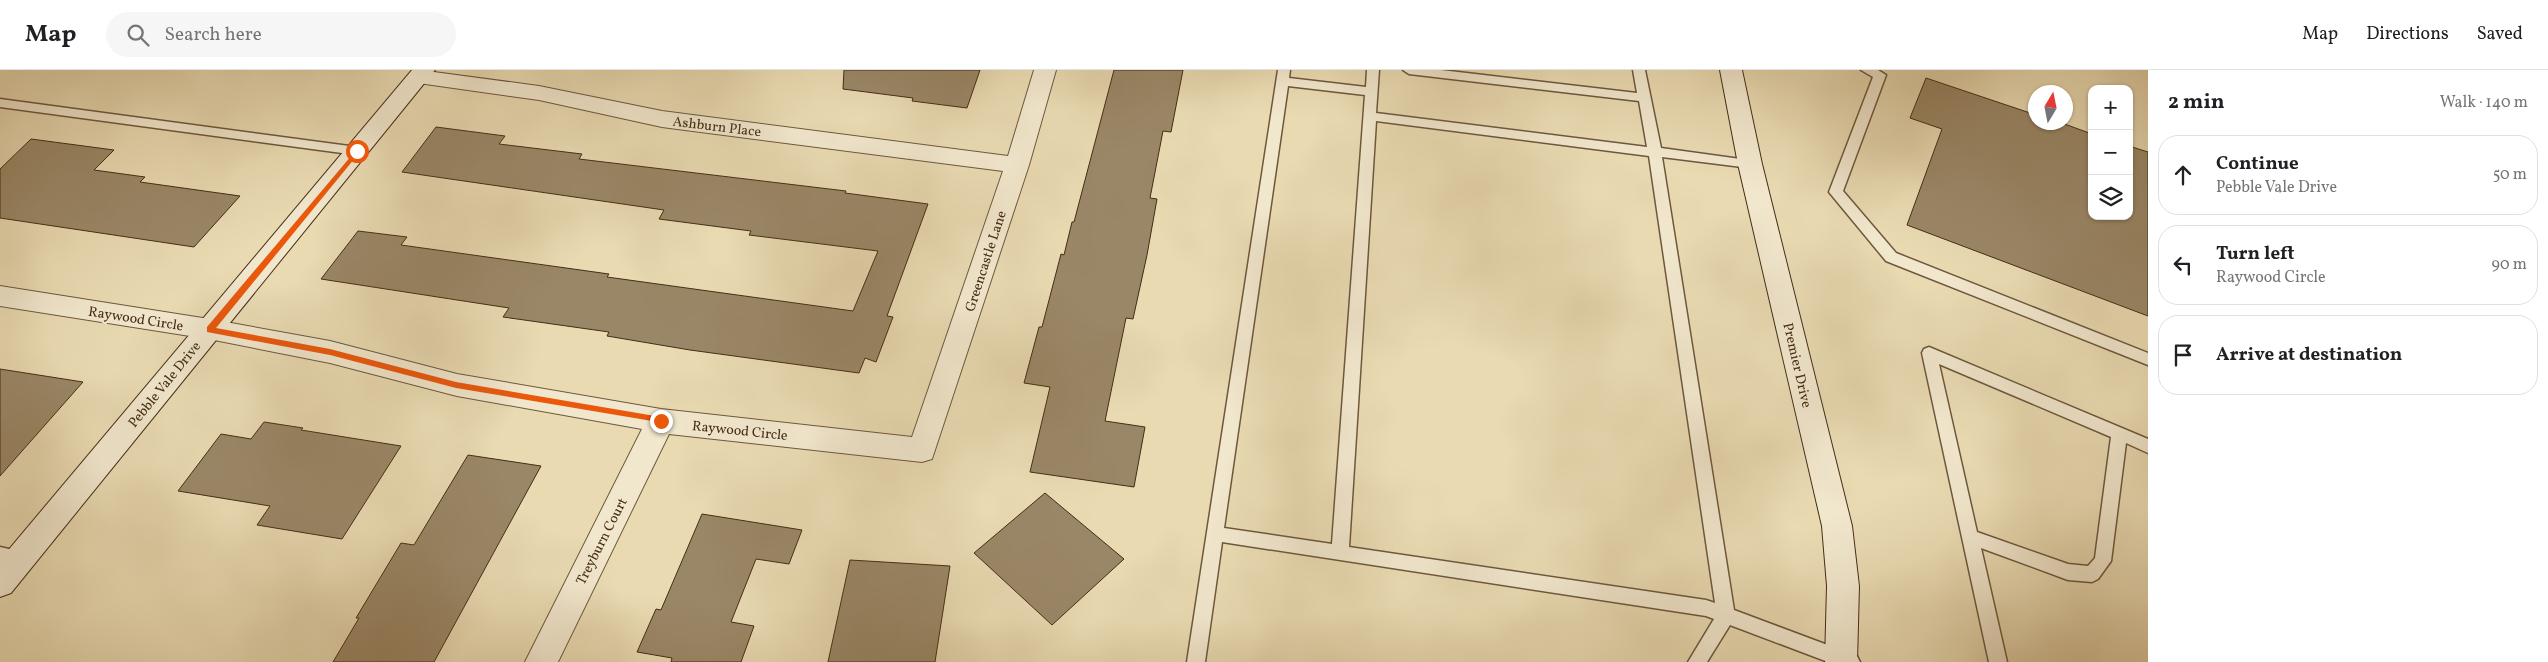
<!DOCTYPE html>
<html lang="en">
<head>
<meta charset="utf-8">
<style>
	body { margin:0; font-family:Vollkorn,serif; background:#f6f6f6; color:#202124 }
	.controls { position:absolute; right:15px; top:15px; display:grid; overflow:hidden; border-radius:10px; box-shadow:0 1px 4px #0004 }
	.controls button { width:45px; height:45px; display:grid; place-items:center; padding:0; border:0; border-bottom:1px solid #e0e0e0; background:#fff; color:#202124; font:25px sans-serif }
	.compass { position:absolute; left:2028px; top:15px; width:45px; height:45px; border-radius:50%; background:#fff; box-shadow:0 1px 4px #0004; rotate:10deg }
	.stop { position:absolute; width:15px; height:15px; margin:-11px; border:4px solid #ea580c; border-radius:50%; background:#fff }
	.stop.end { background:#ea580c; border-color:#fff; box-shadow:0 1px 5px #0008 }
	.list { margin:0; padding:0; list-style:none }
	h2 { display:flex; justify-content:space-between; align-items:center; height:65px; margin:0; padding:0 20px; font-size:21px }
	h2 small { font-size:16px; font-weight:400; color:#757577 }
	.list li { display:grid; grid-template-columns:32px 1fr auto; gap:15px; align-items:center; box-sizing:border-box; height:80px; margin:0 10px 10px; padding:0 10px; border:1px solid #e0e0e0; border-radius:20px }
	.list b { display:block; font-size:19px; white-space:nowrap }
	.list p { margin:0; font-size:16px; white-space:nowrap; color:#757577 }
	.list em { font-size:16px; font-style:normal; color:#757577 }
	.icon { flex:none; width:28px; height:28px; fill:none; stroke:currentColor; stroke-width:2; stroke-linecap:round; stroke-linejoin:round }
	.map { position:relative; flex:none; width:2148px; height:592px; overflow:hidden }
	header { display:flex; align-items:center; gap:30px; box-sizing:border-box; height:70px; padding:0 25px; background:#fff; border-bottom:1px solid #e0e0e0 }
	header strong { font-size:24px }
	nav { display:flex; gap:28px; margin-inline-start:auto; font-size:18px }
	.search { width:350px; height:45px; background:#f6f6f6; display:flex; align-items:center; gap:12px; box-sizing:border-box; padding:0 18px; border-radius:28px; color:#757577; font-size:19px }
	main { display:flex }
	aside { flex:1; background:#fff }
	.map>svg:first-child { display:block }
	.building { fill:#9a8767; stroke:#452d15 }
	.lines { fill:none; stroke-linecap:round; stroke-linejoin:round }
	.lane-casing { stroke:#6e583c; stroke-width:3 }
	.street-casing { stroke:#6e583c; stroke-width:2 }
	.secondary-casing { stroke:#452d15; stroke-width:2 }
	.lane { fill:#f1e7cd; fill-rule:evenodd }
	.street { fill:#f1e7cd; fill-rule:evenodd }
	.secondary { fill:#f1e7cd; fill-rule:evenodd }
	.route { fill:#ea580c }
	.labels { text-anchor:middle; stroke-width:4.5; stroke-linejoin:round; paint-order:stroke }
	.street-label { font-size:14px; fill:#452d15; stroke:#f1e7cd }
</style>
</head>
<body>
<header>
<strong>Map</strong>
<div class="search"><svg class="icon" aria-label="search" viewBox="0 0 24 24"><circle cx="10" cy="10" r="6"/><path d="M15 15l6 6"/></svg>Search here</div>
<nav><a>Map</a><a>Directions</a><a>Saved</a></nav>
</header>
<main>
<div class="map">
<svg width="2148" height="592" viewBox="0 0 2148 592">
	<rect width="100%" height="100%" fill="#e9dab2"/>
	<filter id="stains"><feTurbulence type="fractalNoise" baseFrequency=".004" numOctaves="4"/><feColorMatrix values="0 0 0 0 .2 0 0 0 0 .09 0 0 0 0 .02 0 0 0 .5 -.17"/></filter>
	<radialGradient id="worn" r=".72"><stop offset=".6" stop-color="#630" stop-opacity="0"/><stop offset="1" stop-color="#630" stop-opacity=".3"/></radialGradient>
	<g class="building">
		<polygon points="844,0 980,0 967,38 912,31 913,28 843,19"/>
		<polygon points="1114,0 1183,0 1171,62 1163,61 1150,128 1157,129 1147,185 1133,249 1126,248 1105,351 1145,357 1134,417 1030,402 1050,317 1024,313 1039,257 1042,257 1061,184 1064,185 1072,152 1074,152"/>
		<polygon points="1926,8 2036,45 2036,52 2059,52 2092,64 2092,146 2129,146 2129,76 2148,82 2148,246 1907,155 1942,59 1910,48"/>
		<polygon points="436,57 505,66 499,74 582,84 579,89 846,121 845,123 928,134 887,246 893,247 876,292 865,288 859,303 690,280 607,266 609,262 503,247 509,238 321,209 358,161 407,167 401,175 609,204 607,207 853,241 878,181 749,165 751,161 659,149 664,140 402,102"/>
		<polygon points="31,69 114,80 94,100 145,107 140,112 240,126 194,177 0,148 0,99"/>
		<polygon points="0,299 83,312 0,406"/>
		<polygon points="264,352 303,358 301,360 401,376 342,469 257,455 270,436 178,421 221,364 251,369"/>
		<polygon points="468,385 541,396 434,592 333,592 359,548 356,548 401,473 414,475"/>
		<polygon points="1045,423 1124,489 1052,555 974,483"/>
		<polygon points="702,444 802,460 789,494 756,489 731,552 754,556 741,592 671,592 672,588 637,582 656,539 661,540"/>
		<polygon points="850,490 950,496 935,592 828,592"/>
	</g>
	<g class="lines">
		<defs>
			<g id="lane">
				<path d="M1278,0H1290L1289,8L1366,17L1367,0H1379L1376,43L1647,77L1639,31L1409,4L1403,0H1441L1637,23L1633,0H1645L1661,78L1755,91L1756,94L1755,97L1750,98L1662,87L1734,540L1857,586L1860,592H1828L1730,555L1707,592H1688L1714,549L1706,546L1222,472L1205,592H1187ZM1288,16L1365,25L1332,474L1224,458ZM1376,51L1649,86L1715,533L1706,530L1349,477Z"/>
				<polygon points="1861,0 1878,0 1886,5 1843,121 1896,183 2148,283 2148,295 1886,191 1829,122 1873,7"/>
				<polygon points="0,29 357,77 363,81 357,85 0,37"/>
				<path d="M1929,277L2148,369V383L2126,373L2111,491L2098,509L2092,512L2068,510L1981,478L2007,592H1989L1922,283L1924,279ZM1939,294L2111,367L2095,488L2088,496L2068,494L1977,462Z"/>
				<polygon points="0,477 27,483 29,488 27,493 21,496 0,491"/>
			</g>
			<polygon id="street" points="419,0 539,16 662,41 1008,86 1034,0 1056,0 1029,95 932,389 922,392 669,364 558,592 525,592 642,359 457,326 330,293 209,269 0,236 0,216 209,249 330,271 457,304 661,339 912,367 1003,101 662,57 539,30 411,12 408,7 411,2"/>
			<g id="secondary">
				<polygon points="412,0 435,0 11,523 0,527 0,490"/>
				<polygon points="1720,0 1742,0 1762,94 1852,456 1859,516 1857,592 1825,592 1827,516 1822,456 1738,94"/>
			</g>
		</defs>
		<use href="#lane" class="lane-casing"/>
		<use href="#street" class="street-casing"/>
		<use href="#secondary" class="secondary-casing"/>
		<use href="#lane" class="lane"/>
		<use href="#street" class="street"/>
		<use href="#secondary" class="secondary"/>
	</g>
	<polygon class="route" points="357,79 359,83 216,258 330,279 456,312 661,347 664,348 664,353 456,318 330,285 207,262 207,257"/>
	<g class="labels">
		<g class="street-label">
			<text transform="translate(717 56) rotate(7)" y="5">Ashburn Place</text>
			<text transform="translate(985 191) rotate(-72)" y="5">Greencastle Lane</text>
			<text transform="translate(136 248) rotate(9)" y="5">Raywood Circle</text>
			<text transform="translate(1798 295) rotate(77)" y="5">Premier Drive</text>
			<text transform="translate(164 314) rotate(-51)" y="5">Pebble Vale Drive</text>
			<text transform="translate(740 360) rotate(6)" y="5">Raywood Circle</text>
			<text transform="translate(601 471) rotate(-63)" y="5">Treyburn Court</text>
		</g>
	</g>
	<rect width="100%" height="100%" filter="url(#stains)"/>
	<rect width="100%" height="100%" fill="url(#worn)"/>
</svg>
<div class="controls">
<button>+</button>
<button>−</button>
<button><svg class="icon" aria-label="layers" viewBox="0 0 24 24"><path d="M12 4l9 5-9 5-9-5zM3 14l9 5 9-5"/></svg></button>
</div>
<svg class="compass" viewBox="-18 -18 36 36"><path d="M0-13l5 13h-10z" fill="#e53935"/><path d="M0 13l5-13h-10z" fill="#757577"/></svg>
<div class="stop" style="left:357px;top:81px"></div>
<div class="stop end" style="left:661px;top:351px"></div>
</div>
<aside>
<h2>2 min<small>Walk · 140 m</small></h2>
<ul class="list">
<li><svg class="icon" aria-label="ahead" viewBox="0 0 24 24"><path d="M12 20V5M6 11l6-6 6 6"/></svg><div><b>Continue</b><p>Pebble Vale Drive</p></div><em>50 m</em></li>
<li><svg class="icon" aria-label="left" viewBox="0 0 24 24"><path d="M17 20v-9H6M10 6l-5 5 5 5"/></svg><div><b>Turn left</b><p>Raywood Circle</p></div><em>90 m</em></li>
<li><svg class="icon" aria-label="arrive" viewBox="0 0 24 24"><path d="M6 21V4h12l-3 4 3 4H6"/></svg><div><b>Arrive at destination</b></div></li>
</ul>
</aside>
</main>
</body>
</html>
